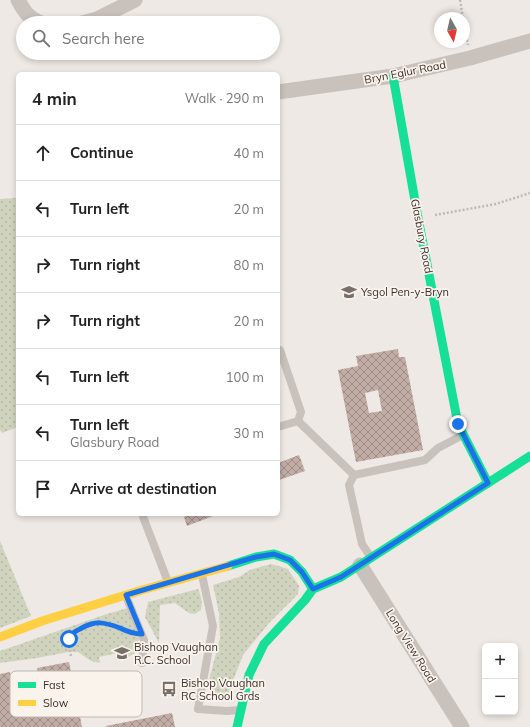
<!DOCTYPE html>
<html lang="en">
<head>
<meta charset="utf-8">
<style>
	body { margin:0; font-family:Mulish,sans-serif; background:#f2f2f2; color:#222 }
	.controls { position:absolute; right:12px; bottom:12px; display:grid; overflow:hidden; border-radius:6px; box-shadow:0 2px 6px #0003 }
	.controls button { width:36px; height:36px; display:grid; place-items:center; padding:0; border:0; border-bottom:1px solid #e0e0e0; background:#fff; color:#222; font:20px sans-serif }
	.compass { position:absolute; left:434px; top:12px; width:36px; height:36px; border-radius:50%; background:#fff; box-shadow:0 2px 6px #0003; rotate:172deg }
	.stop { position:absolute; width:12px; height:12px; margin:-9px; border:3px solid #1a73e8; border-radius:50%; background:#fff }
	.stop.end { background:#1a73e8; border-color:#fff; box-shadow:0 1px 4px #0008 }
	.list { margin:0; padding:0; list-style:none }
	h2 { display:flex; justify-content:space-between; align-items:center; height:52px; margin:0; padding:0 16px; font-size:17px }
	h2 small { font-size:13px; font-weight:400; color:#767676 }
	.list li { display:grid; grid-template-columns:26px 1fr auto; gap:12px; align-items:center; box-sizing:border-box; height:56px; padding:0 16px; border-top:1px solid #e0e0e0 }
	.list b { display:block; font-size:15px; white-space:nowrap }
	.list p { margin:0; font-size:13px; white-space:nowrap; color:#767676 }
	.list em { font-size:13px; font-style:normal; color:#767676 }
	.icon { flex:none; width:22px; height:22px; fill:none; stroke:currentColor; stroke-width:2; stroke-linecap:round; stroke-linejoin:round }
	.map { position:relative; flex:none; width:530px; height:727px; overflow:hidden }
	.search { position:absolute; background:#fff; box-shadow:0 2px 6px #0003; left:16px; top:16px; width:264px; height:44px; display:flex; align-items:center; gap:10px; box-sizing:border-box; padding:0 14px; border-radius:22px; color:#767676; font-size:15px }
	.panel { position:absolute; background:#fff; box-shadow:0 2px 6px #0003; left:16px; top:72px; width:264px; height:444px; border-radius:6px }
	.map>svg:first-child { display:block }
	.grass { fill:url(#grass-dots) }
	.building { fill:url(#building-cross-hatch); fill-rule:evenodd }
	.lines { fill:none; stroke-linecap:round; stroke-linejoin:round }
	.path { stroke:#c0b9b5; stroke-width:2.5; stroke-dasharray:2 2; stroke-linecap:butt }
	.lane { stroke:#c8c1bc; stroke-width:8 }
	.street { stroke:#c8c1bc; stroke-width:15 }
	.fast { stroke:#16e098; stroke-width:9 }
	.slow { stroke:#ffcf43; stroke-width:9 }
	.route { stroke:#1a73e8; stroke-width:5 }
	.labels { text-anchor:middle; stroke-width:3.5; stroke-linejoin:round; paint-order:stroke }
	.street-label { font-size:11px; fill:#392e2a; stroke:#faf3ec }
	.poi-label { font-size:11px; fill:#392e2a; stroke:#faf3ec; text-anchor:start }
	.key { fill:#faf3ec; stroke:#c0b8b2; stroke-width:1 }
	.key-label { font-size:11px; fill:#392e2a }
</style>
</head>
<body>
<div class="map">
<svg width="530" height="727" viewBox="0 0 530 727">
	<defs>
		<pattern id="grass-dots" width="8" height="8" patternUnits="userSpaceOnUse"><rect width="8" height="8" fill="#d0d4be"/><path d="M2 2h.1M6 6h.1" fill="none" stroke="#b3b6a3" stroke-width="1.8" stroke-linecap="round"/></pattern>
		<pattern id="building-cross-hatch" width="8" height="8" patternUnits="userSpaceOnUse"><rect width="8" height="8" fill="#c1aca6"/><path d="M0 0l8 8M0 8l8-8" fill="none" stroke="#9e8c87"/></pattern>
	</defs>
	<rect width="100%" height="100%" fill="#eee9e4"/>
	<g class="grass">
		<polygon points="16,198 18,201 18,427 2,433 0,430 0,199"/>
		<polygon points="0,541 31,616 0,628"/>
		<path d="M271,564L288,569L299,586L298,594L269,623L243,655L234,678L229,698C217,705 208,697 208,684L220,638L219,613L213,585L239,577L250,570Z"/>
		<path d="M198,589C201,596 203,602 201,610L195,614L189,613L175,603L160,605L159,643L145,617L148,602Z"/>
		<polygon points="128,608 139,638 137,648 135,653 128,657 126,651 99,657 100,663 91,661 78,652 68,652 37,658 0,663 0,651 107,614"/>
	</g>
	<g class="building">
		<path d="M398,349L399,357H405L423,450L356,462L338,370L358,366L356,356ZM378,390L382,411L369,413L365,393Z"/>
		<polygon points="299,455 305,471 279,480 278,476 278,463"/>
		<polygon points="191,514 218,514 187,526 184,517"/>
		<polygon points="69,662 82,727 0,727 0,674 10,672 15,698 42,693 37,668"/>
		<polygon points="172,713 175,727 106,727 106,726"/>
	</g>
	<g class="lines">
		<g class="path">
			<polyline points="460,0 463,18"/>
			<polyline points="464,24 468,45"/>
			<polyline points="435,215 496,204 530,193"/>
			<polyline points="98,623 108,624 129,633"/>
			<path d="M71,656C68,641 65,639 79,630"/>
		</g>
		<g class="lane">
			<polyline points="278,349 280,350 301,412 298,421"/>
			<polyline points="298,421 354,475"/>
			<polyline points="278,427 298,421"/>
			<polyline points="142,514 168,582"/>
			<polyline points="370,556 362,544 349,485 354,475 425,460 438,448 463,435"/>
			<polyline points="202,575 213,626 198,709 227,711 240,710"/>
			<polyline points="126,596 144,640 142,663"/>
		</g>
		<g class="street">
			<path d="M18,0C25,12 27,17 41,23"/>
			<polyline points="82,23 97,19 135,0"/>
			<polyline points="278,92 393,76 470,58 530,41"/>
			<polyline points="360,565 462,727"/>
		</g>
		<g class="fast">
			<polyline points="393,76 418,218 458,424 488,483"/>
			<polyline points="228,566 256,557 274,554 290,560 302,572 313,589"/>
			<polyline points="237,727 249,675 264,644 305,600 313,589 341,577 530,456"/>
		</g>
		<polyline class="slow" points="0,637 42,621 142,590 228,566"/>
	</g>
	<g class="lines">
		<path class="route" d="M69,639C71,634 75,631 80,629C96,620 104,622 120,628C128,632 134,634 142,634L126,595L256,557L274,554L290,560L302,572L313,589L341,577L488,483L458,424"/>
	</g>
	<defs>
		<symbol id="school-bare" viewBox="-9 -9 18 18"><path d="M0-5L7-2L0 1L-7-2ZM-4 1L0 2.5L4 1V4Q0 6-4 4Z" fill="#786f6b" stroke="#faf3ec" stroke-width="2.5" paint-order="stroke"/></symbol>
		<symbol id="bus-bare" viewBox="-9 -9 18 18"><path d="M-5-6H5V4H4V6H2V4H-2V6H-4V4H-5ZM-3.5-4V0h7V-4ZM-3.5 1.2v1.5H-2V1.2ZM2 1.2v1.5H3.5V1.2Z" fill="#786f6b" stroke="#faf3ec" stroke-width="2.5" paint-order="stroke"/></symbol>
	</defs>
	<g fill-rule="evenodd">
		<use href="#school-bare" x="338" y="281" width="22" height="22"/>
		<use href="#school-bare" x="111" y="642" width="22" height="22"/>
		<use href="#bus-bare" x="158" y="678" width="22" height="22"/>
	</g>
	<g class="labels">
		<g class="street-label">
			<text transform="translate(405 72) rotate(-11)" y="4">Bryn Eglur Road</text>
			<text transform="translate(422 236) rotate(79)" y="4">Glasbury Road</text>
			<text transform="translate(411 646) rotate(58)" y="4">Long View Road</text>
		</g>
		<g class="poi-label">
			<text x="361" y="296">Ysgol Pen-y-Bryn</text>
			<text x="134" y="651">Bishop Vaughan<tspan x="134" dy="13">R.C. School</tspan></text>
			<text x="181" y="687">Bishop Vaughan<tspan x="181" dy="13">RC School Grds</tspan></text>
		</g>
	</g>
	<rect x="10" y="671" width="132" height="46" rx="6" class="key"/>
	<rect x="18" y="682" width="18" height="6" fill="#16e098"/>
	<rect x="18" y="700" width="18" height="6" fill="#ffcf43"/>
	<g class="key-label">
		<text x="43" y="689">Fast</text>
		<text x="43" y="707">Slow</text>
	</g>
</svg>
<div class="controls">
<button>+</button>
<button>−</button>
</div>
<svg class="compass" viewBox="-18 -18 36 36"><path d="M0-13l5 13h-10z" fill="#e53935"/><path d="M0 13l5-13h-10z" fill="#767676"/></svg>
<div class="stop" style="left:69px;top:639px"></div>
<div class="stop end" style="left:458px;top:424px"></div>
<div class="search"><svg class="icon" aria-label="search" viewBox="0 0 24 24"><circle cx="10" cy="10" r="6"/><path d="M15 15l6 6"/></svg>Search here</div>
<section class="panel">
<h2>4 min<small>Walk · 290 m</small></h2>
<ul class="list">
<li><svg class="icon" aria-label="ahead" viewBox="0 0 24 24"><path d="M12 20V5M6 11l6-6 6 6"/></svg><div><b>Continue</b></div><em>40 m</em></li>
<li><svg class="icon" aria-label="left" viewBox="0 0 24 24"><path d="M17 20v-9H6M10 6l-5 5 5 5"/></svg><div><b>Turn left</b></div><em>20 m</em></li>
<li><svg class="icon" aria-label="right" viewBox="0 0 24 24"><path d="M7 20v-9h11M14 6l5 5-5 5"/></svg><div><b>Turn right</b></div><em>80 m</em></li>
<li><svg class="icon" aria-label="right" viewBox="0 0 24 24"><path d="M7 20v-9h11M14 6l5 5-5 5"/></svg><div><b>Turn right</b></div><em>20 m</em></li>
<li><svg class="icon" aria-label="left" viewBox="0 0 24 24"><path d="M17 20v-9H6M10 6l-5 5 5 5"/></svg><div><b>Turn left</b></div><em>100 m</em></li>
<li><svg class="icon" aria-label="left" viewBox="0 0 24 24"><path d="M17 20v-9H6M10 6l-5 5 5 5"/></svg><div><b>Turn left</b><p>Glasbury Road</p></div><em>30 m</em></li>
<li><svg class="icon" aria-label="arrive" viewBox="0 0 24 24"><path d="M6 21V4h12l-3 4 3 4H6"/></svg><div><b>Arrive at destination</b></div></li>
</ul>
</section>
</div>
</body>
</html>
